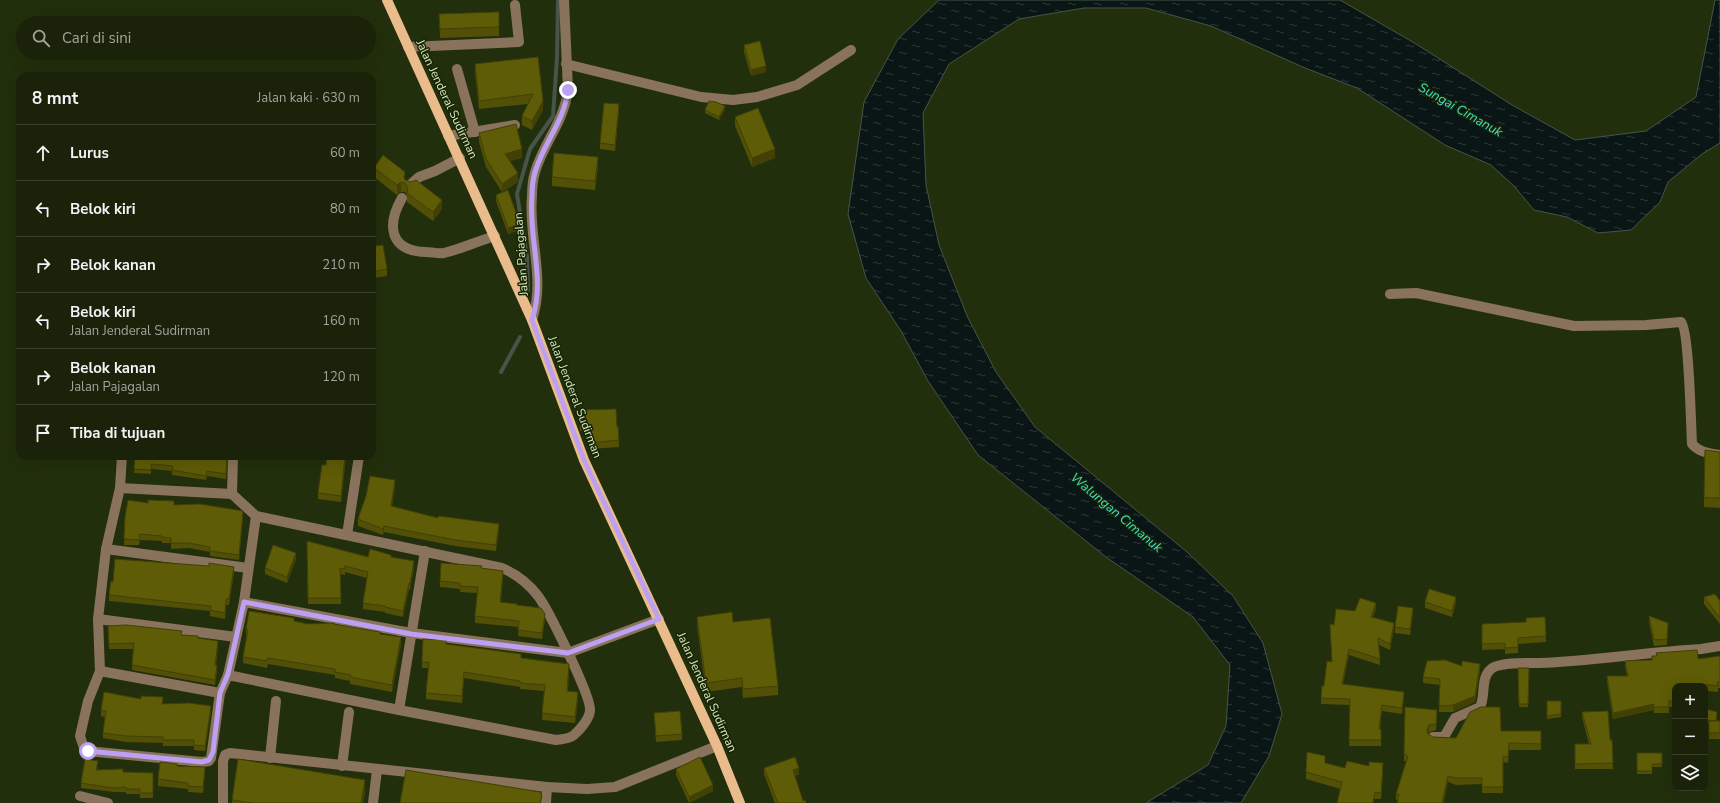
<!DOCTYPE html>
<html lang="id">
<head>
<meta charset="utf-8">
<style>
	body { margin:0; font-family:"Nunito Sans",sans-serif; background:#272f17; color:#f1f3f6 }
	.controls { position:absolute; right:12px; bottom:12px; display:grid; overflow:hidden; border-radius:8px; box-shadow:0 4px 16px #0002 }
	.controls button { width:36px; height:36px; display:grid; place-items:center; padding:0; border:0; border-bottom:1px solid #38402a; background:#1a2309; color:#f1f3f6; font:20px sans-serif }
	.stop { position:absolute; width:12px; height:12px; margin:-9px; border:3px solid #bca0f2; border-radius:50%; background:#fff }
	.stop.end { background:#bca0f2; border-color:#fff; box-shadow:0 1px 4px #0008 }
	.list { margin:0; padding:0; list-style:none }
	h2 { display:flex; justify-content:space-between; align-items:center; height:52px; margin:0; padding:0 16px; font-size:17px }
	h2 small { font-size:13px; font-weight:400; color:#9fa49c }
	.list li { display:grid; grid-template-columns:26px 1fr auto; gap:12px; align-items:center; box-sizing:border-box; height:56px; padding:0 16px; border-top:1px solid #38402a }
	.list b { display:block; font-size:15px; white-space:nowrap }
	.list p { margin:0; font-size:13px; white-space:nowrap; color:#9fa49c }
	.list em { font-size:13px; font-style:normal; color:#9fa49c }
	.icon { flex:none; width:22px; height:22px; fill:none; stroke:currentColor; stroke-width:2; stroke-linecap:round; stroke-linejoin:round }
	.map { position:relative; flex:none; width:1720px; height:803px; overflow:hidden }
	.search { position:absolute; background:#1a2309; box-shadow:0 4px 16px #0002; left:16px; top:16px; width:360px; height:44px; display:flex; align-items:center; gap:10px; box-sizing:border-box; padding:0 14px; border-radius:22px; color:#9fa49c; font-size:15px }
	.panel { position:absolute; background:#1a2309; box-shadow:0 4px 16px #0002; left:16px; top:72px; width:360px; height:388px; border-radius:12px }
	.map>svg:first-child { display:block }
	.water { fill:url(#water-ripples); stroke:#465449 }
	.lines { fill:none; stroke-linecap:round; stroke-linejoin:round }
	.stream { stroke:#465449; stroke-width:4 }
	.minor { stroke:#89735c; stroke-width:10 }
	.major { stroke:#eabc8c; stroke-width:10 }
	.wall { fill:#524f06 }
	.shaded-wall { fill:#424005 }
	.building { fill:#5f5c07; stroke:#424005 }
	.route { stroke:#bca0f2; stroke-width:5 }
	.labels { text-anchor:middle; stroke-width:3; stroke-linejoin:round; paint-order:stroke }
	.street-label { font-size:12px; fill:#d6e6c3; stroke:#182503 }
	.water-label { font-size:13px; font-style:italic; fill:#42ddd1; stroke:#182503 }
</style>
</head>
<body>
<div class="map">
<svg width="1720" height="803" viewBox="0 0 1720 803">
	<defs>
		<pattern id="water-ripples" width="26" height="14" patternUnits="userSpaceOnUse"><rect width="26" height="14" fill="#091615"/><path d="M2 4q2-2 4 0t4 0M15 11q2-2 4 0t4 0" fill="none" stroke="#2c3835"/></pattern>
	</defs>
	<rect width="100%" height="100%" fill="#222f0c"/>
	<polygon class="water" points="939,0 1340,0 1416,44 1512,105 1575,140 1646,131 1696,97 1715,0 1720,0 1720,143 1702,154 1668,182 1660,202 1631,230 1598,233 1567,217 1534,210 1514,186 1491,165 1445,145 1357,88 1305,68 1211,26 1146,8 1084,8 1019,19 949,64 923,113 926,185 939,245 968,318 996,372 1035,427 1187,552 1233,596 1263,643 1282,714 1269,756 1241,803 1146,803 1208,765 1226,726 1230,665 1193,617 1106,557 978,455 928,381 901,331 866,278 848,214 864,102 898,39"/>
	<g class="lines">
		<g class="stream">
			<polyline points="528,290 527,257 517,194 530,149 553,116 557,58 558,0"/>
			<polyline points="501,372 520,337"/>
		</g>
		<g class="minor">
			<polyline points="408,47 519,42 515,5"/>
			<polyline points="566,64 701,97 733,100 757,97 797,85 851,50"/>
			<polyline points="457,69 475,132"/>
			<polyline points="448,136 515,125"/>
			<polyline points="410,185 419,177 435,171 460,158"/>
			<path d="M402,198C386,226 390,251 426,252C432,252 439,254 444,253C461,249 478,241 495,236"/>
			<path d="M1390,294L1416,293L1574,326L1646,325L1681,322C1689,329 1691,427 1692,444C1700,453 1709,453 1720,455"/>
			<path d="M532,320C546,279 528,238 532,196C532,188 533,179 535,172C544,142 564,122 568,90L564,0"/>
			<polyline points="122,456 120,488 106,549 98,619 100,671 88,701 80,736 84,748 87,751 202,762 209,761 211,758 220,693 228,675 244,602 256,516"/>
			<path d="M120,488L232,494L256,516L502,568C516,574 529,584 538,596C548,609 591,696 590,710C590,718 580,730 574,735C569,739 562,739 556,740L399,710L228,675"/>
			<polyline points="232,494 233,456"/>
			<polyline points="347,535 359,456"/>
			<polyline points="106,549 248,568"/>
			<polyline points="244,602 411,633 568,653 659,619"/>
			<polyline points="98,619 236,637"/>
			<polyline points="100,671 220,693"/>
			<polyline points="399,710 425,551"/>
			<path d="M1433,737H1444L1455,718L1480,707C1486,696 1480,678 1491,669C1499,662 1528,663 1539,663C1593,661 1647,652 1701,649L1720,646"/>
			<polyline points="270,758 276,701"/>
			<polyline points="342,766 349,712"/>
			<polyline points="80,796 108,803"/>
			<polyline points="223,803 223,761 225,755 230,753 547,787 587,789 615,787 717,746"/>
			<polyline points="373,803 377,770"/>
			<polyline points="546,803 547,787"/>
		</g>
		<polyline class="major" points="387,0 532,320 584,460 717,746 740,803"/>
	</g>
	<g class="wall">
		<polygon points="499,12 499,36 440,38 439,14"/>
		<polygon points="744,45 766,72 751,76 744,52"/>
		<polygon points="538,57 543,110 532,130 522,125 522,116 528,104 479,109 475,73 475,64"/>
		<polygon points="725,109 719,120 705,113 705,110"/>
		<polygon points="619,110 615,151 600,149 600,143"/>
		<polygon points="735,117 775,158 752,167 735,126"/>
		<polygon points="479,133 522,158 510,161 518,182 502,192 486,167 479,142"/>
		<polygon points="598,167 595,190 552,186 552,177"/>
		<polygon points="374,168 405,180 442,209 433,221 407,202 407,195 405,192 401,192 397,195 374,177"/>
		<polygon points="496,195 520,230 508,234 496,201"/>
		<polygon points="372,246 387,269 387,276 373,278 372,272"/>
		<polygon points="580,410 619,440 619,447 590,449 589,430 580,431"/>
		<polygon points="1719,452 1720,452 1720,508 1704,507 1704,498"/>
		<polygon points="135,456 227,456 226,479 207,476 206,480 172,475 172,471 151,469 151,474 134,473"/>
		<polygon points="346,456 341,502 318,499 318,493 326,465"/>
		<polygon points="395,486 392,506 438,518 499,530 496,551 455,546 384,532 383,535 358,526 358,519"/>
		<polygon points="148,503 174,505 243,516 239,560 210,556 210,552 189,548 171,549 171,543 162,543 162,541 140,540 139,545 124,545 125,517"/>
		<polygon points="307,541 368,557 391,557 414,567 410,590 409,589 403,617 385,613 385,612 363,609 363,603 367,578 345,572 345,575 340,574 341,604 308,604"/>
		<polygon points="296,559 287,583 265,574 265,568"/>
		<polygon points="481,568 503,577 501,602 517,605 545,620 542,639 518,636 519,627 475,623 475,616 477,593 460,592 460,589 440,587 440,581"/>
		<polygon points="234,573 229,605 226,605 225,619 210,616 210,611 109,601 109,595 113,582"/>
		<polygon points="1704,597 1720,601 1720,624 1704,604"/>
		<polygon points="1425,602 1456,603 1452,617 1425,608"/>
		<polygon points="1376,609 1373,617 1394,629 1390,650 1379,645 1380,665 1349,655 1343,684 1404,698 1402,714 1382,711 1380,729 1381,729 1381,746 1349,746 1350,705 1321,704 1321,698 1324,686 1332,662 1334,625 1355,611"/>
		<polygon points="1413,614 1410,635 1395,633 1395,627"/>
		<polygon points="1649,616 1668,623 1667,645 1654,646 1649,622"/>
		<polygon points="697,617 733,622 778,686 778,695 743,698 742,687 706,692 697,626"/>
		<polygon points="294,621 307,624 334,624 380,634 401,644 392,692 350,684 350,681 335,678 335,675 268,664 267,668 243,663 243,657 247,636 246,636 246,629"/>
		<polygon points="1482,624 1546,636 1546,642 1518,644 1518,653 1505,654 1505,649 1482,650"/>
		<polygon points="108,626 182,635 198,638 218,646 216,665 217,671 215,685 132,670 133,649 109,649"/>
		<polygon points="446,644 521,658 569,670 568,691 578,699 575,723 542,720 544,691 520,689 520,687 464,678 462,703 426,699 426,693 429,668 422,668 422,662"/>
		<polygon points="1656,653 1698,659 1720,656 1720,688 1718,688 1718,692 1705,691 1705,686 1675,686 1675,707 1669,707 1669,713 1654,713 1654,710 1613,719 1607,682 1607,676 1627,676 1625,667 1625,661 1652,660 1652,656 1656,656"/>
		<polygon points="1462,666 1480,671 1475,702 1453,712 1439,712 1440,685 1423,683 1423,677"/>
		<polygon points="1518,668 1529,668 1528,707 1519,707"/>
		<polygon points="1547,701 1561,701 1561,717 1547,719"/>
		<polygon points="163,704 211,712 205,751 194,750 194,746 163,746 163,743 126,742 103,738 103,733 105,717 101,716 101,710"/>
		<polygon points="1405,707 1437,716 1436,730 1429,732 1428,734 1433,737 1456,738 1501,731 1541,731 1541,750 1509,750 1508,763 1503,762 1503,793 1482,793 1482,784 1456,785 1448,782 1398,800 1396,800 1396,794 1406,761 1404,761"/>
		<polygon points="1582,712 1610,740 1612,740 1613,769 1575,769 1575,744 1589,744 1582,717"/>
		<polygon points="654,713 682,734 682,740 656,742"/>
		<polygon points="1705,714 1717,715 1717,721 1720,721 1720,739 1709,739 1709,724 1705,724"/>
		<polygon points="1637,753 1662,753 1662,767 1652,767 1652,774 1637,774"/>
		<polygon points="1325,763 1345,768 1383,770 1381,799 1375,799 1306,779 1306,772"/>
		<polygon points="98,766 97,770 123,772 153,773 153,798 140,798 140,794 126,794 126,792 114,792 81,788 81,783"/>
		<polygon points="177,766 205,773 203,793 188,792 188,789 158,786 158,779"/>
		<polygon points="764,768 799,774 795,776 803,801 806,803 775,803 764,774"/>
		<polygon points="676,769 713,791 689,803 676,775"/>
		<polygon points="365,792 363,803 232,803 232,800"/>
	</g>
	<g class="shaded-wall">
		<polygon points="766,66 766,72 751,76 751,70"/>
		<polygon points="543,101 543,110 532,130 532,121"/>
		<polygon points="619,104 619,110 615,151 615,145"/>
		<polygon points="725,106 725,109 719,120 719,117"/>
		<polygon points="522,149 522,158 505,162 505,154"/>
		<polygon points="775,149 775,158 752,167 752,158"/>
		<polygon points="598,157 598,167 595,190 595,181"/>
		<polygon points="518,173 518,182 502,192 502,184"/>
		<polygon points="401,182 401,192 397,195 397,185"/>
		<polygon points="442,200 442,209 433,221 433,212"/>
		<polygon points="520,224 520,230 508,234 508,228"/>
		<polygon points="345,456 346,456 341,502 341,496"/>
		<polygon points="395,480 395,486 391,512 391,506"/>
		<polygon points="243,511 243,516 239,560 239,555"/>
		<polygon points="499,524 499,530 496,551 496,545"/>
		<polygon points="384,526 384,532 383,535 383,529"/>
		<polygon points="296,553 296,559 287,583 287,577"/>
		<polygon points="414,561 414,567 410,590 410,583"/>
		<polygon points="234,567 234,573 229,605 229,599"/>
		<polygon points="503,571 503,577 500,608 500,602"/>
		<polygon points="409,583 409,589 403,617 403,611"/>
		<polygon points="1456,597 1456,603 1452,617 1452,611"/>
		<polygon points="1376,603 1376,609 1371,623 1371,617"/>
		<polygon points="1413,608 1413,614 1410,635 1410,629"/>
		<polygon points="545,614 545,620 542,639 542,633"/>
		<polygon points="1394,623 1394,629 1390,650 1390,644"/>
		<polygon points="401,637 401,644 392,692 392,685"/>
		<polygon points="218,641 218,646 215,671 215,665"/>
		<polygon points="1349,649 1349,655 1342,690 1342,684"/>
		<polygon points="1480,664 1480,671 1475,702 1453,712 1453,705"/>
		<polygon points="217,665 217,671 215,685 215,680"/>
		<polygon points="464,672 464,678 462,703 462,696"/>
		<polygon points="578,692 578,699 575,723 575,717"/>
		<polygon points="1404,692 1404,698 1402,714 1402,708"/>
		<polygon points="1654,704 1654,710 1613,719 1613,713"/>
		<polygon points="1382,705 1382,711 1379,735 1379,729"/>
		<polygon points="211,706 211,712 205,751 205,746"/>
		<polygon points="1429,725 1429,732 1427,737 1427,730"/>
		<polygon points="1383,763 1383,770 1381,799 1381,793"/>
		<polygon points="799,768 799,774 793,776 793,770"/>
		<polygon points="1448,776 1448,782 1444,803 1442,803"/>
		<polygon points="365,780 365,792 363,803 361,803"/>
		<polygon points="713,785 713,791 689,803 689,797"/>
	</g>
	<g class="building">
		<polygon points="499,12 499,27 440,29 439,14"/>
		<polygon points="760,41 766,66 751,70 744,45"/>
		<polygon points="538,57 543,101 532,121 522,116 533,94 479,101 475,64"/>
		<polygon points="709,101 716,102 725,106 719,117 705,110"/>
		<polygon points="604,103 619,104 615,145 600,143"/>
		<polygon points="758,108 775,149 752,158 735,117"/>
		<polygon points="516,124 522,149 505,154 518,173 502,184 486,159 479,133"/>
		<polygon points="554,153 598,157 595,181 552,177"/>
		<polygon points="383,155 405,172 404,177 405,180 411,182 416,180 442,200 433,212 407,193 408,188 405,183 401,182 397,185 374,168"/>
		<polygon points="508,190 520,224 508,228 496,195"/>
		<polygon points="383,245 387,269 373,272 372,266 372,246"/>
		<polygon points="616,409 617,427 618,427 619,440 590,443 589,424 580,424 580,410"/>
		<polygon points="1705,450 1720,452 1720,498 1704,498"/>
		<polygon points="135,456 227,456 226,474 207,471 206,476 172,470 173,466 151,464 151,470 134,469"/>
		<polygon points="327,456 345,456 341,496 318,493 322,465 326,465"/>
		<polygon points="370,476 395,480 391,506 438,518 439,516 499,524 496,545 455,540 384,526 383,529 358,519 366,496"/>
		<polygon points="128,500 148,503 148,500 174,501 174,505 200,504 243,511 239,555 210,551 210,547 189,543 171,543 171,538 162,537 162,536 140,534 139,540 124,539 125,517"/>
		<polygon points="307,541 368,557 370,549 391,555 391,557 414,561 410,583 409,583 403,611 385,607 385,606 363,603 368,572 345,566 345,569 340,568 341,598 308,598"/>
		<polygon points="273,545 296,553 287,577 265,568"/>
		<polygon points="115,559 209,566 209,563 234,567 229,599 226,599 225,613 210,610 211,606 109,595 111,581 113,582"/>
		<polygon points="441,563 482,566 481,568 503,571 500,602 517,604 517,605 541,608 545,614 542,633 518,630 519,621 475,616 478,587 460,586 460,583 440,581"/>
		<polygon points="1429,589 1456,597 1452,611 1425,602"/>
		<polygon points="1715,594 1720,601 1720,618 1704,597"/>
		<polygon points="1360,598 1376,603 1371,617 1394,623 1390,644 1378,638 1380,659 1349,649 1342,684 1404,692 1402,708 1382,705 1379,729 1381,729 1381,740 1349,740 1350,699 1321,698 1322,686 1324,686 1327,661 1332,662 1330,624 1334,625 1336,609 1355,611"/>
		<polygon points="1398,606 1413,608 1410,629 1395,627"/>
		<polygon points="249,611 294,618 294,621 307,624 334,623 334,624 380,632 380,634 401,637 392,685 350,677 351,675 335,672 335,669 268,658 267,661 243,657 248,630 246,629"/>
		<polygon points="732,612 733,622 770,618 778,686 743,689 742,678 706,683 697,617"/>
		<polygon points="1649,616 1668,623 1667,639 1654,640"/>
		<polygon points="1545,617 1546,636 1518,638 1518,647 1505,648 1505,643 1482,644 1482,624 1526,622 1526,618"/>
		<polygon points="126,625 182,631 181,635 198,636 198,638 218,641 215,665 217,665 215,680 132,665 134,643 109,644 108,626"/>
		<polygon points="423,639 446,640 446,644 521,654 521,658 569,664 567,691 578,692 575,717 542,713 545,685 520,683 520,681 464,672 462,696 426,693 429,662 422,662"/>
		<polygon points="1697,650 1698,659 1720,656 1720,682 1717,682 1718,686 1701,684 1701,686 1675,686 1675,701 1669,701 1669,707 1654,707 1654,704 1613,713 1607,676 1628,676 1625,661 1652,660 1652,656 1657,656 1656,653"/>
		<polygon points="1445,660 1462,666 1462,661 1480,664 1475,696 1453,705 1439,706 1440,679 1423,677 1427,661"/>
		<polygon points="1518,668 1529,668 1528,704 1519,704"/>
		<polygon points="104,692 141,699 141,696 163,697 162,704 189,703 211,706 205,746 194,745 194,740 163,740 163,737 126,736 103,733 106,711 101,710"/>
		<polygon points="1547,701 1561,701 1561,714 1547,716"/>
		<polygon points="1405,707 1437,710 1436,724 1429,725 1427,730 1428,734 1433,737 1456,738 1470,712 1481,707 1500,707 1501,731 1541,731 1541,744 1509,743 1508,757 1503,756 1503,787 1482,787 1482,778 1456,778 1448,776 1442,803 1397,803 1399,794 1396,794 1408,756 1404,754"/>
		<polygon points="1706,709 1717,712 1716,721 1705,720 1705,714"/>
		<polygon points="680,711 682,734 656,736 654,713"/>
		<polygon points="1608,711 1610,740 1612,740 1613,763 1575,764 1575,744 1591,744 1582,712"/>
		<rect x="1709" y="721" width="11" height="12"/>
		<polygon points="1307,752 1325,756 1325,763 1345,768 1347,761 1369,766 1369,762 1383,763 1381,793 1375,792 1373,803 1337,803 1342,782 1306,772"/>
		<polygon points="1637,753 1662,753 1662,764 1652,764 1652,771 1637,771"/>
		<polygon points="700,757 713,785 689,797 676,769"/>
		<polygon points="795,757 799,768 793,770 803,801 805,800 806,803 778,803 764,768"/>
		<polygon points="85,759 98,761 96,770 123,769 123,772 153,773 153,793 140,793 140,789 126,789 126,787 114,788 81,783"/>
		<polygon points="238,759 365,780 361,803 252,803 232,800"/>
		<polygon points="160,762 177,764 177,766 205,767 203,787 188,786 188,783 158,779"/>
		<polygon points="406,770 540,792 542,796 540,803 400,803"/>
	</g>
	<g class="lines">
		<path class="route" d="M88,751L202,762L209,760L213,752L220,693L228,674L244,602L411,634L568,653L659,619L584,460L532,320C546,279 528,238 532,196C532,188 533,179 535,172C544,142 564,122 568,90"/>
	</g>
	<g class="labels">
		<g class="street-label">
			<text transform="translate(447 99) rotate(65)" y="4">Jalan Jenderal Sudirman</text>
			<text transform="translate(521 254) rotate(-94)" y="4">Jalan Pajagalan</text>
			<text transform="translate(575 397) rotate(69)" y="4">Jalan Jenderal Sudirman</text>
			<text transform="translate(707 692) rotate(66)" y="4">Jalan Jenderal Sudirman</text>
		</g>
		<g class="water-label">
			<text transform="translate(1461 109) rotate(30)" y="5">Sungai Cimanuk</text>
			<text transform="translate(1117 512) rotate(40)" y="5">Walungan Cimanuk</text>
		</g>
	</g>
</svg>
<div class="controls">
<button>+</button>
<button>−</button>
<button><svg class="icon" aria-label="layers" viewBox="0 0 24 24"><path d="M12 4l9 5-9 5-9-5zM3 14l9 5 9-5"/></svg></button>
</div>
<div class="stop" style="left:88px;top:751px"></div>
<div class="stop end" style="left:568px;top:90px"></div>
<div class="search"><svg class="icon" aria-label="search" viewBox="0 0 24 24"><circle cx="10" cy="10" r="6"/><path d="M15 15l6 6"/></svg>Cari di sini</div>
<section class="panel">
<h2>8 mnt<small>Jalan kaki · 630 m</small></h2>
<ul class="list">
<li><svg class="icon" aria-label="ahead" viewBox="0 0 24 24"><path d="M12 20V5M6 11l6-6 6 6"/></svg><div><b>Lurus</b></div><em>60 m</em></li>
<li><svg class="icon" aria-label="left" viewBox="0 0 24 24"><path d="M17 20v-9H6M10 6l-5 5 5 5"/></svg><div><b>Belok kiri</b></div><em>80 m</em></li>
<li><svg class="icon" aria-label="right" viewBox="0 0 24 24"><path d="M7 20v-9h11M14 6l5 5-5 5"/></svg><div><b>Belok kanan</b></div><em>210 m</em></li>
<li><svg class="icon" aria-label="left" viewBox="0 0 24 24"><path d="M17 20v-9H6M10 6l-5 5 5 5"/></svg><div><b>Belok kiri</b><p>Jalan Jenderal Sudirman</p></div><em>160 m</em></li>
<li><svg class="icon" aria-label="right" viewBox="0 0 24 24"><path d="M7 20v-9h11M14 6l5 5-5 5"/></svg><div><b>Belok kanan</b><p>Jalan Pajagalan</p></div><em>120 m</em></li>
<li><svg class="icon" aria-label="arrive" viewBox="0 0 24 24"><path d="M6 21V4h12l-3 4 3 4H6"/></svg><div><b>Tiba di tujuan</b></div></li>
</ul>
</section>
</div>
</body>
</html>
